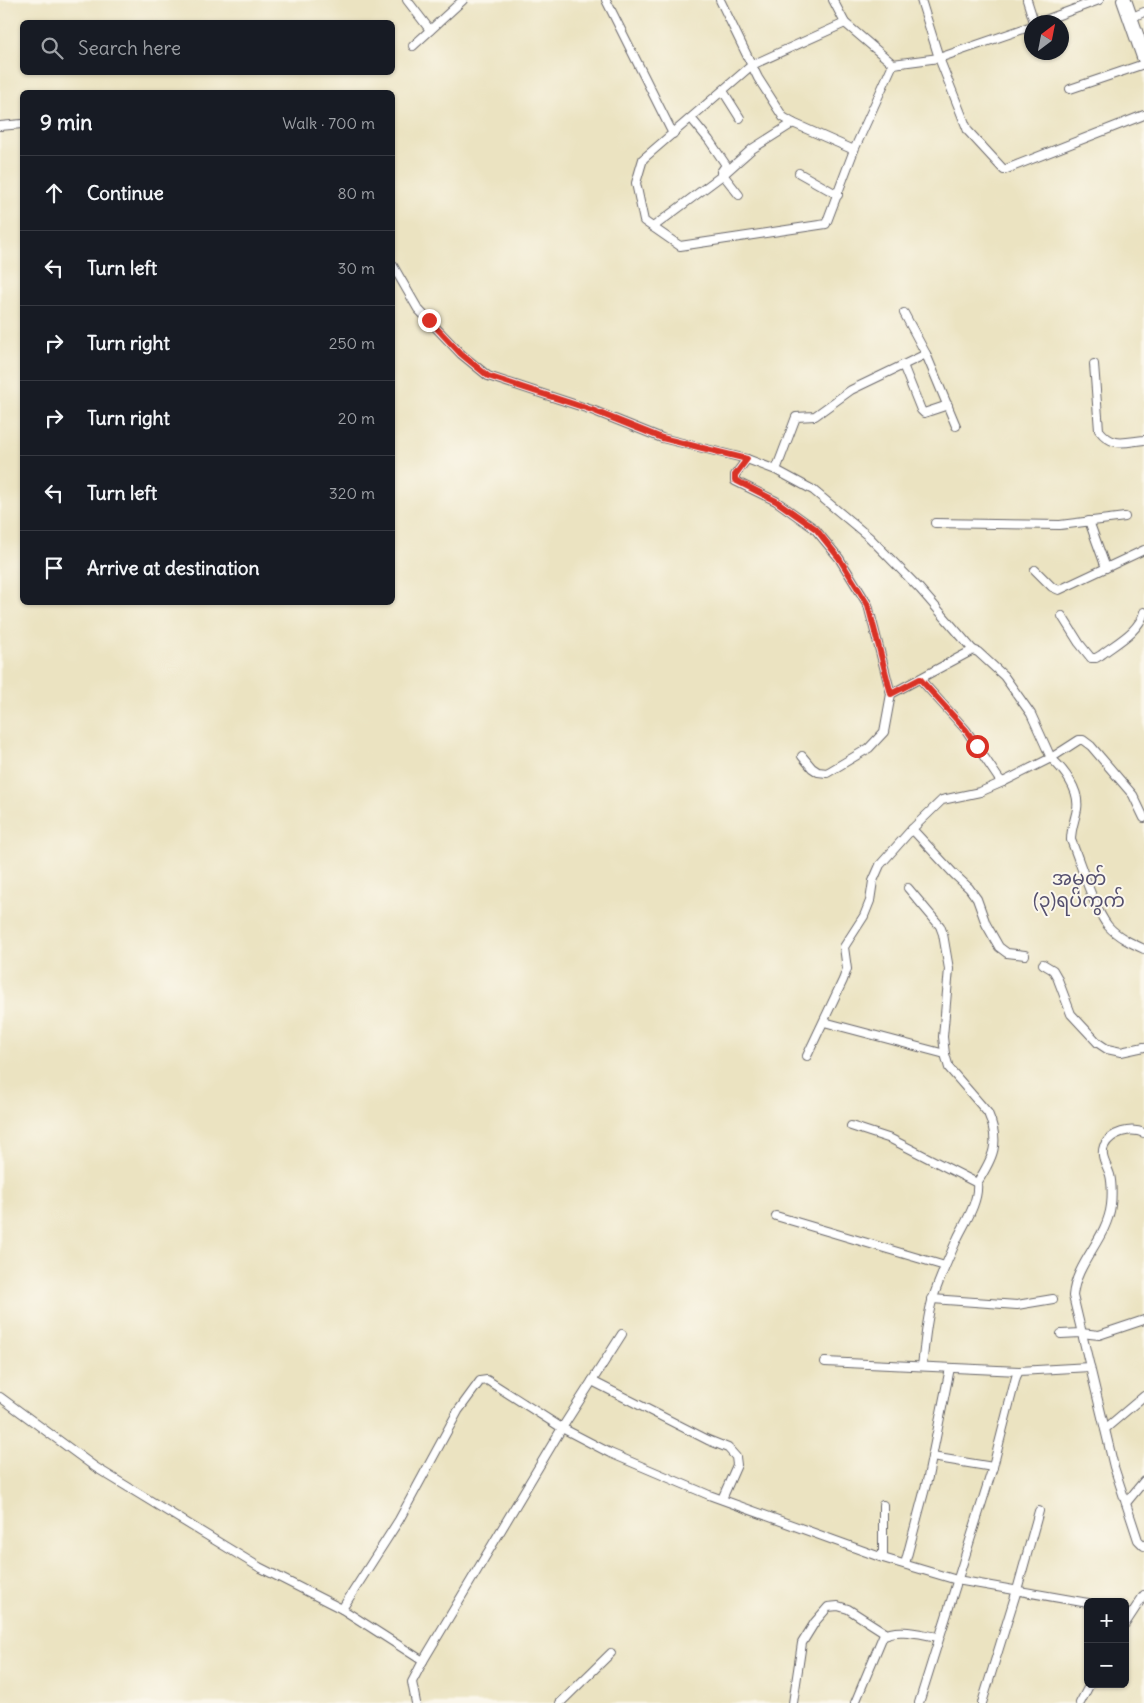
<!DOCTYPE html>
<html lang="en">
<head>
<meta charset="utf-8">
<style>
	body { margin:0; font-family:Delius,"Noto Sans Myanmar",sans-serif; background:#20242c; color:#f1f3f6 }
	.controls { position:absolute; right:15px; bottom:15px; display:grid; overflow:hidden; border-radius:8px; box-shadow:0 1px 4px #0004 }
	.controls button { width:45px; height:45px; display:grid; place-items:center; padding:0; border:0; border-bottom:1px solid #363941; background:#171b24; color:#f1f3f6; font:25px sans-serif }
	.compass { position:absolute; left:1024px; top:15px; width:45px; height:45px; border-radius:50%; background:#171b24; box-shadow:0 1px 4px #0004; rotate:32deg }
	.stop { position:absolute; width:15px; height:15px; margin:-11px; border:4px solid #d93025; border-radius:50%; background:#fff }
	.stop.end { background:#d93025; border-color:#fff; box-shadow:0 1px 5px #0008 }
	.list { margin:0; padding:0; list-style:none }
	h2 { display:flex; justify-content:space-between; align-items:center; height:65px; margin:0; padding:0 20px; font-size:21px }
	h2 small { font-size:16px; font-weight:400; color:#9ea1a6 }
	.list li { display:grid; grid-template-columns:32px 1fr auto; gap:15px; align-items:center; box-sizing:border-box; height:75px; padding:0 20px; border-top:1px solid #363941 }
	.list b { display:block; font-size:19px; white-space:nowrap }
	.list em { font-size:16px; font-style:normal; color:#9ea1a6 }
	.icon { flex:none; width:28px; height:28px; fill:none; stroke:currentColor; stroke-width:2; stroke-linecap:round; stroke-linejoin:round }
	.map { position:relative; flex:none; width:1144px; height:1703px; overflow:hidden }
	.search { position:absolute; background:#171b24; box-shadow:0 1px 4px #0004; left:20px; top:20px; width:375px; height:55px; display:flex; align-items:center; gap:12px; box-sizing:border-box; padding:0 18px; border-radius:8px; color:#9ea1a6; font-size:19px }
	.panel { position:absolute; background:#171b24; box-shadow:0 1px 4px #0004; left:20px; top:90px; width:375px; height:515px; border-radius:8px }
	.map>svg:first-child { display:block }
	.lines { fill:none; stroke-linecap:round; stroke-linejoin:round }
	.street-casing { stroke:#68666a; stroke-width:10 }
	.highway-casing { stroke:#68666a; stroke-width:16 }
	.street { stroke:#fff; stroke-width:8 }
	.highway { stroke:#fff; stroke-width:14 }
	.route { stroke:#d93025; stroke-width:6 }
	.labels { text-anchor:middle; stroke-width:4; stroke-linejoin:round; paint-order:stroke }
	.quarter-label { font-size:19px; fill:#55506f; stroke:#fbf7ec }
</style>
</head>
<body>
<div class="map">
<svg width="1144" height="1703" viewBox="0 0 1144 1703">
	<rect width="100%" height="100%" fill="#fbf7ec"/>
	<filter id="ink" filterUnits="userSpaceOnUse"><feTurbulence type="fractalNoise" baseFrequency=".02" numOctaves="2"/><feDisplacementMap in="SourceGraphic" scale="10" xChannelSelector="R" yChannelSelector="G"/><feConvolveMatrix kernelMatrix="1 2 1 2 8 2 1 2 1" color-interpolation-filters="sRGB"/></filter>
	<filter id="wash" filterUnits="userSpaceOnUse"><feTurbulence type="fractalNoise" baseFrequency=".0096" numOctaves="4" result="noise"/><feDisplacementMap in="SourceGraphic" scale="20" xChannelSelector="R" yChannelSelector="G"/><feGaussianBlur stdDeviation="1.12" result="paint"/><feColorMatrix in="noise" values="0 0 0 0 0 0 0 0 0 0 0 0 0 0 0 0 0 1.4 0 .05"/><feComposite in="paint" operator="in"/></filter>
	<g filter="url(#wash)">
		<rect width="100%" height="100%" fill="#ebe3c1"/>
	</g>
	<g filter="url(#ink)">
		<g class="lines">
			<defs>
				<g id="street">
					<polyline points="407,0 430,30"/>
					<polyline points="606,0 673,134"/>
					<polyline points="720,0 758,78 783,117 793,123 854,150"/>
					<polyline points="833,0 845,23 893,64 939,58 1032,26"/>
					<polyline points="921,0 939,58 968,131 1004,170 1144,115"/>
					<polyline points="1027,0 1034,22"/>
					<polyline points="1130,18 1144,12"/>
					<polyline points="1040,22 1099,0"/>
					<polyline points="845,23 752,65 643,159 636,183 644,221 680,246 826,224 854,150 893,64"/>
					<polyline points="413,46 463,0"/>
					<polyline points="1070,89 1144,64"/>
					<polyline points="723,91 740,118"/>
					<polyline points="691,118 709,140 726,165 721,172 739,195"/>
					<polyline points="0,126 22,124"/>
					<polyline points="799,173 838,195"/>
					<polyline points="653,227 724,174 752,149 793,123"/>
					<polyline points="392,264 418,309 461,354 488,376 592,410 662,438 747,459 776,470 813,490 869,537 920,589 973,650"/>
					<polyline points="904,313 926,354"/>
					<path d="M1094,364L1099,430C1113,448 1124,442 1144,440"/>
					<polyline points="903,365 921,410 924,413 948,405"/>
					<polyline points="747,459 735,475 735,481 776,501 815,529 839,558 868,605 891,694"/>
					<polyline points="776,470 796,417 815,416 851,390 926,354 956,426"/>
					<polyline points="1089,521 1106,568"/>
					<polyline points="935,523 1060,525 1125,517"/>
					<polyline points="1035,570 1052,587 1059,590 1144,550"/>
					<path d="M1062,616L1079,643L1091,658H1096L1101,655C1116,643 1139,632 1144,612"/>
					<path d="M920,679L966,730L999,779L1003,782L1051,758C1064,770 1080,790 1077,809C1075,820 1071,828 1071,840C1081,864 1093,907 1108,926C1118,937 1131,943 1144,949"/>
					<polyline points="802,756 812,768 818,772 827,773 869,748 884,732 891,694 973,650 978,652 1004,676 1031,714 1051,758 1079,740 1083,740 1091,746 1133,795 1144,818"/>
					<polyline points="912,829 954,874 969,888 977,899 986,924 999,947 1007,953 1025,955"/>
					<path d="M908,888L940,926L943,934L949,969L943,1037L945,1054L949,1068L988,1113C1001,1143 993,1158 977,1183"/>
					<polyline points="1043,964 1053,970 1057,977 1071,1014 1098,1043 1107,1049 1121,1052 1144,1047"/>
					<polyline points="824,1022 945,1054"/>
					<polyline points="807,1056 843,980 847,969 844,947 864,916 870,901 873,881 880,865 912,829 942,800 980,792 1003,782"/>
					<path d="M851,1126L891,1139L977,1183C979,1201 966,1221 958,1237C949,1257 940,1277 933,1298C926,1319 925,1344 922,1366"/>
					<path d="M1144,1133C1131,1127 1111,1132 1104,1146C1100,1157 1107,1165 1110,1175C1112,1183 1112,1197 1111,1205C1107,1239 1076,1262 1073,1296L1114,1467L1138,1540L1144,1546"/>
					<polyline points="776,1216 945,1266"/>
					<polyline points="932,1299 1017,1305 1053,1299"/>
					<polyline points="622,1334 562,1428 610,1453 709,1495 883,1558 957,1580 1088,1603"/>
					<polyline points="1061,1334 1081,1333 1099,1335 1144,1320"/>
					<polyline points="825,1362 1019,1371"/>
					<polygon points="487,1380 562,1428 423,1661 342,1609 399,1520 458,1411 480,1381"/>
					<polyline points="592,1381 708,1440 728,1448 736,1457 737,1465 722,1499"/>
					<polyline points="0,1397 95,1467 259,1567 342,1609"/>
					<polyline points="1105,1429 1144,1396"/>
					<polyline points="932,1457 993,1467"/>
					<polyline points="1126,1503 1144,1481"/>
					<polyline points="883,1505 883,1558"/>
					<polyline points="905,1564 928,1477 950,1368"/>
					<polyline points="1125,1624 1144,1595"/>
					<polyline points="416,1703 412,1682 423,1661"/>
					<polyline points="560,1703 611,1653"/>
					<polyline points="793,1703 802,1643 815,1622 828,1607 838,1606 848,1609 887,1634"/>
					<path d="M855,1703L883,1636C897,1627 923,1635 939,1637"/>
					<polyline points="919,1703 993,1467 1016,1377 1019,1371 1090,1367"/>
					<polyline points="982,1703 1017,1590 1039,1511"/>
					<polyline points="1080,1703 1090,1684"/>
				</g>
				<polyline id="highway" points="1124,0 1144,57"/>
			</defs>
			<use href="#street" class="street-casing"/>
			<use href="#highway" class="highway-casing"/>
			<use href="#street" class="street"/>
			<use href="#highway" class="highway"/>
		</g>
	</g>
	<g class="lines" filter="url(#ink)">
		<polyline class="route" points="429,320 461,354 488,376 592,410 662,438 747,459 735,475 735,480 776,501 816,529 839,558 868,605 891,694 920,679 966,730 977,746"/>
	</g>
	<g class="labels">
		<g class="quarter-label">
			<text x="1079" y="885">အမှတ်<tspan x="1079" dy="22">(၃)ရပ်ကွက်</tspan></text>
		</g>
	</g>
</svg>
<div class="controls">
<button>+</button>
<button>−</button>
</div>
<svg class="compass" viewBox="-18 -18 36 36"><path d="M0-13l5 13h-10z" fill="#e53935"/><path d="M0 13l5-13h-10z" fill="#9ea1a6"/></svg>
<div class="stop" style="left:977px;top:746px"></div>
<div class="stop end" style="left:429px;top:320px"></div>
<div class="search"><svg class="icon" aria-label="search" viewBox="0 0 24 24"><circle cx="10" cy="10" r="6"/><path d="M15 15l6 6"/></svg>Search here</div>
<section class="panel">
<h2>9 min<small>Walk · 700 m</small></h2>
<ul class="list">
<li><svg class="icon" aria-label="ahead" viewBox="0 0 24 24"><path d="M12 20V5M6 11l6-6 6 6"/></svg><div><b>Continue</b></div><em>80 m</em></li>
<li><svg class="icon" aria-label="left" viewBox="0 0 24 24"><path d="M17 20v-9H6M10 6l-5 5 5 5"/></svg><div><b>Turn left</b></div><em>30 m</em></li>
<li><svg class="icon" aria-label="right" viewBox="0 0 24 24"><path d="M7 20v-9h11M14 6l5 5-5 5"/></svg><div><b>Turn right</b></div><em>250 m</em></li>
<li><svg class="icon" aria-label="right" viewBox="0 0 24 24"><path d="M7 20v-9h11M14 6l5 5-5 5"/></svg><div><b>Turn right</b></div><em>20 m</em></li>
<li><svg class="icon" aria-label="left" viewBox="0 0 24 24"><path d="M17 20v-9H6M10 6l-5 5 5 5"/></svg><div><b>Turn left</b></div><em>320 m</em></li>
<li><svg class="icon" aria-label="arrive" viewBox="0 0 24 24"><path d="M6 21V4h12l-3 4 3 4H6"/></svg><div><b>Arrive at destination</b></div></li>
</ul>
</section>
</div>
</body>
</html>
